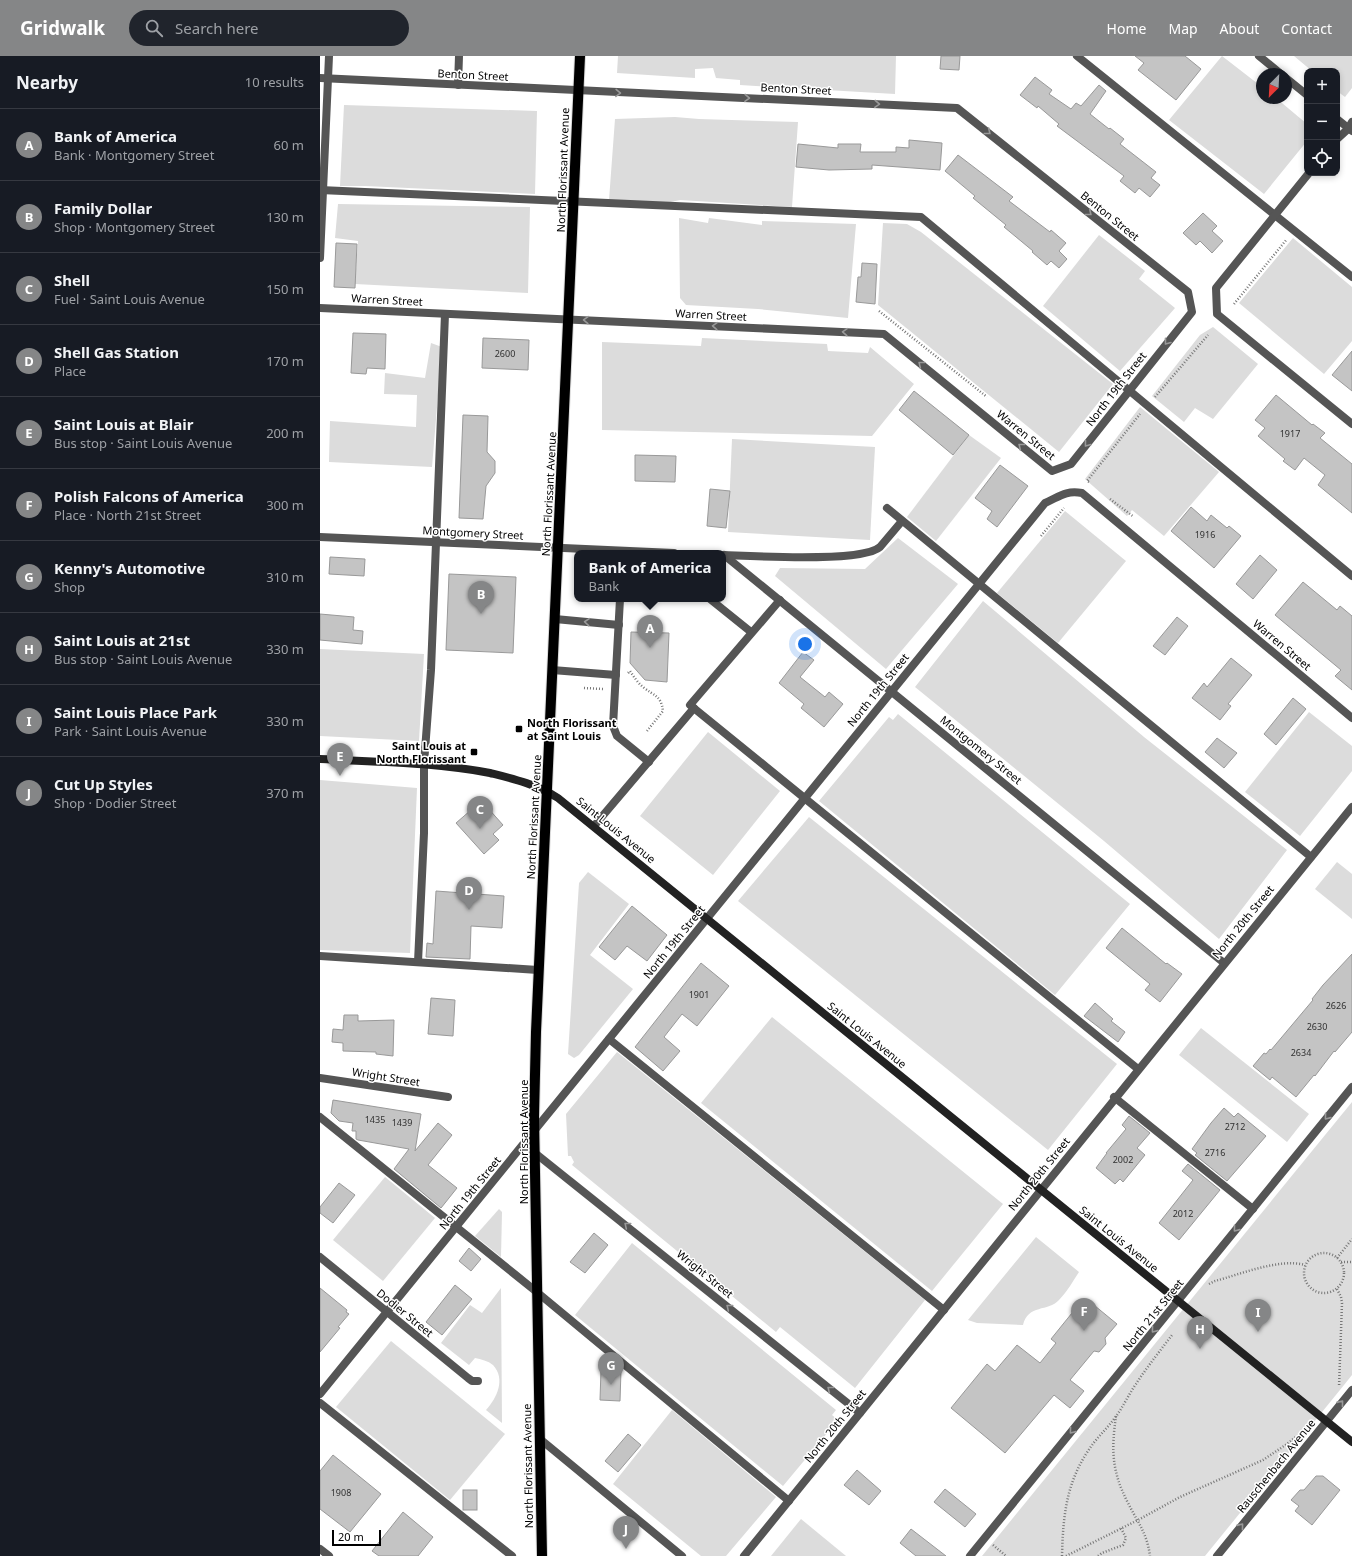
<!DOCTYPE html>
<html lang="en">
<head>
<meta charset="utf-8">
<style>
	body { margin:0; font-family:"Noto Sans",sans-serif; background:#20242c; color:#f1f3f6 }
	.controls { position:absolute; right:12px; top:12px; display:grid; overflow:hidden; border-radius:8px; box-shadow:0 2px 6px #0003 }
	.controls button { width:36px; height:36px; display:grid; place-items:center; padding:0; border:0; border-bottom:1px solid #363941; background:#171b24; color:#f1f3f6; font:20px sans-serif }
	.compass { position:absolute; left:936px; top:12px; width:36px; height:36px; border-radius:50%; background:#171b24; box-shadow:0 2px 6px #0003; rotate:204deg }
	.scale { position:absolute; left:12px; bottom:10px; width:49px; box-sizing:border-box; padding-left:4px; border:2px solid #000; border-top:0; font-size:11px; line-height:14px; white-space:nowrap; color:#000; -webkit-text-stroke:3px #fff; paint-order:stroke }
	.you { position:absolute; left:485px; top:588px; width:14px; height:14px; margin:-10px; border:3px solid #fff; border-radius:50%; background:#1a73e8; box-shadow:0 0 0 6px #1a73e833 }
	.badge { display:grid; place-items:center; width:26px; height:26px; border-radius:50%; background:#858687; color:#fff; font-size:13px; font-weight:700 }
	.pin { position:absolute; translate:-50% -33px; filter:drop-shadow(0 1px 2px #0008) }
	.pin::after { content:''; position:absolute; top:21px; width:14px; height:12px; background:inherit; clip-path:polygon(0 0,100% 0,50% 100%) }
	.popup { position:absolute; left:254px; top:494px; width:152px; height:52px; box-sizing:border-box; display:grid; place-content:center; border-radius:8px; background:#171b24; filter:drop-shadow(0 1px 3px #0005); font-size:13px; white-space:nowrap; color:#9ea1a6 }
	.popup b { font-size:15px; color:#f1f3f6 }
	.popup::after { content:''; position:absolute; left:50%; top:100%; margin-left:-8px; border:8px solid transparent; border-top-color:#171b24 }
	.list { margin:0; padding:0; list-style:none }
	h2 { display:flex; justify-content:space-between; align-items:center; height:52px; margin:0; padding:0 16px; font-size:17px }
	h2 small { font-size:13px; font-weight:400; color:#9ea1a6 }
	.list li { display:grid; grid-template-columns:26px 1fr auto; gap:12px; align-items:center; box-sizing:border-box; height:72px; padding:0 16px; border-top:1px solid #363941 }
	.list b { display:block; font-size:15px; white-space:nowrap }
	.list p { margin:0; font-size:13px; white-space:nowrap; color:#9ea1a6 }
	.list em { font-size:13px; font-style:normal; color:#9ea1a6 }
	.icon { flex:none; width:22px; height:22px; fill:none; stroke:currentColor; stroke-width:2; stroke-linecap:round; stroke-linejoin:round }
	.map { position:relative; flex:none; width:1032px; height:1500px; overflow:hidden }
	header { display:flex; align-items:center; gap:24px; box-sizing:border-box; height:56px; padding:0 20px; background:#858687; color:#fff }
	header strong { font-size:19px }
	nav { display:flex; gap:22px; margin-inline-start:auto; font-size:14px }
	.search { width:280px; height:36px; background:#20242c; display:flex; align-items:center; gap:10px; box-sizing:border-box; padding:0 14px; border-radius:22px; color:#9ea1a6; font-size:15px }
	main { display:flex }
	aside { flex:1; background:#171b24 }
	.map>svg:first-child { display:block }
	.green { fill:#dcdcdc }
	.building { fill:#c4c4c4; stroke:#999 }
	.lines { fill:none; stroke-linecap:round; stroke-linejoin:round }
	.primary-casing { stroke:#dbdbdb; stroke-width:12 }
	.path { stroke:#777; stroke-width:2.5; stroke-dasharray:1 2; stroke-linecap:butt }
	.lane { stroke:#555; stroke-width:8 }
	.street { stroke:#555; stroke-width:8 }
	.secondary { stroke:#222; stroke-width:8 }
	.primary { stroke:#000; stroke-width:10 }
	.oneway { stroke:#999 }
	.poi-dot { fill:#000; stroke:#fff; stroke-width:1.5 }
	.labels { text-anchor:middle; stroke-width:3; stroke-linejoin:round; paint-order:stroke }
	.number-label { font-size:9px; fill:#313131 }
	.street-label { font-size:11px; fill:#000; stroke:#fff }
	.poi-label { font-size:11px; font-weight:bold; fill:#000; stroke:#fff; text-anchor:start }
</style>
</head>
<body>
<header>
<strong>Gridwalk</strong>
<div class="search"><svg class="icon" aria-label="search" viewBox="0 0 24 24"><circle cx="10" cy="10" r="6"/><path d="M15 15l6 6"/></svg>Search here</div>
<nav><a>Home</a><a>Map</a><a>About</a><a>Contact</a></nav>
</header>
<main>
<aside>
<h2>Nearby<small>10 results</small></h2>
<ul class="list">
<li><span class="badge">A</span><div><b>Bank of America</b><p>Bank · Montgomery Street</p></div><em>60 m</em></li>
<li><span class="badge">B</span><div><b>Family Dollar</b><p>Shop · Montgomery Street</p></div><em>130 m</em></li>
<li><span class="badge">C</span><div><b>Shell</b><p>Fuel · Saint Louis Avenue</p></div><em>150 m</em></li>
<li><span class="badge">D</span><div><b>Shell Gas Station</b><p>Place</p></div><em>170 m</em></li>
<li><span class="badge">E</span><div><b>Saint Louis at Blair</b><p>Bus stop · Saint Louis Avenue</p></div><em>200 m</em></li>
<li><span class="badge">F</span><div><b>Polish Falcons of America</b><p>Place · North 21st Street</p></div><em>300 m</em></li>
<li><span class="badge">G</span><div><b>Kenny's Automotive</b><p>Shop</p></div><em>310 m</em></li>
<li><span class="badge">H</span><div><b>Saint Louis at 21st</b><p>Bus stop · Saint Louis Avenue</p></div><em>330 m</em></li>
<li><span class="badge">I</span><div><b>Saint Louis Place Park</b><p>Park · Saint Louis Avenue</p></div><em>330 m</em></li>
<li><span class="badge">J</span><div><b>Cut Up Styles</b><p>Shop · Dodier Street</p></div><em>370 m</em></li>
</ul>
</aside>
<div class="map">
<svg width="1032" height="1500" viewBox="0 0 1032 1500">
	<rect width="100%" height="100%" fill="#fff"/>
	<g class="green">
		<polygon points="298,0 576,0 575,38 420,29 420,24 396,22 393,12 375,13 375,22 297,17"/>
		<polygon points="902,0 942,31 942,42 956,42 987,68 987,85 944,138 849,64"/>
		<polygon points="974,0 1032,0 1032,32 1025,41 1017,35 1017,15 992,15"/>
		<polygon points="24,49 217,55 215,138 45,130 20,130"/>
		<polygon points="355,61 379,63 478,66 472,151 360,144 346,147 289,144 295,63"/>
		<polygon points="18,148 210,151 208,237 35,228 38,185 15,182"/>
		<polygon points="359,162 388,167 389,162 442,169 442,165 536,168 528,262 438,253 366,249 360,242"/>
		<polygon points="563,167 587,168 601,176 793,328 739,396 558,249"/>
		<polygon points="779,179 825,215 819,223 855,252 800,315 723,250"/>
		<polygon points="973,182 1032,231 1032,285 1004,318 919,247"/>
		<polygon points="893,271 938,308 893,363 875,352 864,366 832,340 880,279"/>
		<polygon points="382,282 507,288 508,295 548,297 550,291 594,328 552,380 282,374 282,286 381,290"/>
		<polygon points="111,287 122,291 112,411 9,406 10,365 96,371 97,339 64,338 65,317 105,322"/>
		<polygon points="820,351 899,416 844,480 812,454 807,460 765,423"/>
		<polygon points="649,379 681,402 616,485 587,461"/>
		<polygon points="412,383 555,391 550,484 408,476"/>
		<polygon points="745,455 806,505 738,587 677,537"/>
		<polygon points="578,482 638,528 566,613 455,520 460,512 545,513"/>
		<polygon points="663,545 824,681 967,794 899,883 784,785 595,631"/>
		<polygon points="0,593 104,598 99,685 0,680"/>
		<polygon points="989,656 1032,690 1032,715 980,780 925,736"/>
		<polygon points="578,658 810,848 735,939 499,745 569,661 573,664"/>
		<polygon points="388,676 460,735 393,819 320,760"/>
		<polygon points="0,724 97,732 90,897 0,894"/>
		<polygon points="489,761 797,1008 728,1094 418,845"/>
		<polygon points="1017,806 1032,818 1032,863 995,833"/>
		<polygon points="268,816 309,848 270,899 313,933 259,999 254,1002 248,998 259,827"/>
		<polygon points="452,961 683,1148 612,1235 381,1047"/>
		<polygon points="881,972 989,1058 967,1086 859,999"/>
		<polygon points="297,996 605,1244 535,1332 460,1271 456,1276 252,1109 254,1106 251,1100 248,1100 246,1058"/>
		<polygon points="1032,1046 1032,1319 1024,1329 885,1500 662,1500"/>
		<polygon points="65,1121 115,1162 63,1225 13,1184"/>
		<polygon points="179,1153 182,1156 181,1201 155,1180"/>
		<path d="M716,1181L759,1216C753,1225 747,1236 739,1244C728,1256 708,1248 703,1269L657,1267L648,1264Z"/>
		<polygon points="312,1187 516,1354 512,1359 518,1364 463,1430 255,1259"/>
		<path d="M181,1232L182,1367L166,1354C177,1342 186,1323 173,1309C168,1305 161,1303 155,1302L149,1309L121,1287L150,1249L162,1257Z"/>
		<polygon points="71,1285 185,1378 130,1444 16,1351"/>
		<polygon points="352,1354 456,1441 406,1500 381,1500 293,1428"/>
		<polygon points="481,1463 526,1500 451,1500"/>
	</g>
	<g class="building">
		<polygon points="621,0 640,0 639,14 620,13"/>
		<polygon points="815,0 865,0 881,13 856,44 818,14 824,7"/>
		<polygon points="715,21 732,34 729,38 751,53 756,47 761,50 779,29 786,35 770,58 789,73 790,72 804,83 800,88 836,116 831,122 840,129 830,141 819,132 815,137 800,125 804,120 737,70 739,68 718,50 717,52 700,39"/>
		<polygon points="589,84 622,87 620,114 552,109 552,113 509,114 476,111 478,88 518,92 518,88 541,88 540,96 576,96 576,91 589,92"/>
		<polygon points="638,99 693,141 689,145 730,176 731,174 746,187 739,195 747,203 739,212 731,205 727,209 712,196 713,195 684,171 686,169 653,142 655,140 625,115"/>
		<polygon points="883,157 897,170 892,175 903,185 892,197 880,185 876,189 863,177"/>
		<polygon points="16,187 37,188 35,232 14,231"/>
		<polygon points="542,207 557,208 555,248 536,246 538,221 541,221"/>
		<polygon points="33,277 66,278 65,313 47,312 46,318 31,317"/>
		<polygon points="163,282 209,284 208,314 162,312"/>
		<polygon points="1032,295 1032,335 1012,319"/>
		<polygon points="594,335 649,379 633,399 579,354"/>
		<polygon points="956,339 992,369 993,368 1005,377 1000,382 1032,408 1032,457 998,429 1005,419 984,402 975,414 963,405 965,403 938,380 945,372 935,364"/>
		<polygon points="143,359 168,360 167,396 175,405 175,417 166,430 163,463 139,462"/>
		<polygon points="315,399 356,400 355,426 315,425"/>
		<polygon points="680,409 708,430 677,471 667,463 672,455 655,442"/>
		<polygon points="390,433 410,435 406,472 387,470"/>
		<polygon points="871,451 887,465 891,459 907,472 909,470 921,480 894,512 851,475"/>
		<polygon points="940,499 957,514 933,543 916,528"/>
		<polygon points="10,501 45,503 44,520 9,518"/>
		<polygon points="129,518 196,521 193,597 126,594"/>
		<polygon points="983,526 1017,554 1020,550 1032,560 1032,634 1015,620 1021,614 955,559"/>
		<polygon points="0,558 34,561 33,574 43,575 42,588 0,584"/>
		<polygon points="857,561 868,570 845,599 833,590"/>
		<polygon points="311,576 349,577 347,626 325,624 310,607"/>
		<polygon points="483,596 494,604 480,621 505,641 509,636 523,648 504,671 481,652 484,648 459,627"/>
		<polygon points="911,602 932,619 908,648 911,650 900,664 872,642 884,627 887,631"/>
		<polygon points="973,642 986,653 956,689 944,678"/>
		<polygon points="897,682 917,697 904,712 885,696"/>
		<polygon points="167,751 183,769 173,778 179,784 164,798 136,767 151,754 155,759"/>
		<polygon points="116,835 184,840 182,872 151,870 150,903 106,901 107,887 113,888"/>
		<polygon points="312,850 347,879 327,905 307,890 295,904 279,891"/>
		<polygon points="802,872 846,908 847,907 862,918 840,946 825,934 830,928 786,892"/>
		<polygon points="1032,898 1032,976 1015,996 1014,995 995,1020 994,1019 976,1041 952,1021 950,1024 933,1010 944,997 946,998 950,993 951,994 993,944 992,943 1003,929"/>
		<polygon points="381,907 409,930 377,970 362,958 344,981 360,995 343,1015 315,991"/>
		<polygon points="111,942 135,944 133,980 108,978"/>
		<polygon points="775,947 793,963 791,965 805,976 798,986 764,960"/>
		<polygon points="24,959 38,959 38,965 74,964 73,1000 56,998 56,996 23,995 23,987 12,986 13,973 23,974"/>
		<polygon points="13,1044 101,1058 95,1095 118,1067 132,1079 108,1109 137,1132 121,1152 74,1113 89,1093 38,1084 36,1083 36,1075 32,1075 33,1067 19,1065 11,1057"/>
		<polygon points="904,1052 914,1061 918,1057 946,1080 907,1125 875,1099 877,1097 872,1093 891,1067"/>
		<polygon points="809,1060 830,1077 817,1092 825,1099 803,1126 800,1123 795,1128 776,1112 787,1097 786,1097 806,1073 802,1069"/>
		<polygon points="868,1108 900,1134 859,1184 839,1167 873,1124 862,1115"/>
		<polygon points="19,1127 35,1139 13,1167 0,1157 0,1151"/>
		<polygon points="274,1177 288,1189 265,1217 250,1206"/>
		<polygon points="149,1192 161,1203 151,1215 139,1205"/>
		<polygon points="135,1229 152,1243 122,1279 106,1266"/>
		<polygon points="0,1232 27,1254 26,1256 29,1258 18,1271 20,1272 0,1296"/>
		<polygon points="769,1245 797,1268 785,1282 786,1288 779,1296 774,1295 750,1324 764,1335 750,1352 734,1339 685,1397 631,1352 667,1308 675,1315 697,1289 720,1307 736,1287 731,1283 752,1257 753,1258 761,1248 765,1249"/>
		<polygon points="281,1314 301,1314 300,1345 280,1344"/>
		<polygon points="308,1378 321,1389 298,1416 285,1405"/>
		<polygon points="13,1399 61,1438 30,1476 0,1453 0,1415"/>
		<polygon points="537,1414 561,1435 549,1449 524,1429"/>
		<polygon points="996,1420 1003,1420 1020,1434 992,1469 975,1455 979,1450 971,1444 980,1434 984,1434"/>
		<polygon points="625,1433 656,1458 645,1471 614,1446"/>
		<rect x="143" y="1434" width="14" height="20"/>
		<polygon points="83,1456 113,1481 98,1500 59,1500 52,1495"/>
		<polygon points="591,1473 626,1500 596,1500 580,1487"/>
	</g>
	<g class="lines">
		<defs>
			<polyline id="primary" points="222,1500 214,1061 216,976 260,0"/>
		</defs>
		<use href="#primary" class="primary-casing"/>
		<g class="path">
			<polyline points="914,248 967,183"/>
			<polyline points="559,255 667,341"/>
			<polyline points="835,341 888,279"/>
			<polyline points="769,426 767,425 820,358"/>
			<polyline points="790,443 814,461"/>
			<polyline points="721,480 744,452"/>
			<path d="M308,617L310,615C314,621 318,627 323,631C334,640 341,639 343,655L327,675"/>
			<polyline points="264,632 283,633"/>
			<circle cx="1004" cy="1217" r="20"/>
			<polyline points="1017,1202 1032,1183"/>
			<polyline points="1021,1206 1032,1206"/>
			<path d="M889,1228L895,1225C921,1218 960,1202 985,1209"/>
			<polyline points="1017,1233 1021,1241 1022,1247 1019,1331"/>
			<path d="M796,1360C791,1395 792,1416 808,1447C818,1467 827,1477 830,1500"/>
			<polyline points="673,1489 686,1500"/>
			<path d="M742,1500C743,1461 746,1428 768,1395C776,1382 788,1372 797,1359C804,1349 809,1338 816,1328C827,1311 840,1295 852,1279"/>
			<polyline points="746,1500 818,1464 860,1441 943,1404 967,1388 977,1380"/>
			<polyline points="778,1500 782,1497 803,1489 806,1482 801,1472"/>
		</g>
		<g class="lane">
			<polyline points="757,0 1032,221"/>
			<polyline points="138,29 139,0"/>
			<polyline points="0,134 601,161 1032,520"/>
			<polyline points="567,452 991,801"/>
			<polyline points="300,543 293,670 297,680 329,706"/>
			<polyline points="390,543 431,576"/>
			<polyline points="460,544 370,649 818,1013"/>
			<polyline points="235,563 299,569"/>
			<polyline points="232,614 296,619"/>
			<polyline points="274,770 374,652"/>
			<polyline points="0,900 218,914"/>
			<polyline points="98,906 104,777 104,708 111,614 125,258"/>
			<polyline points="289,983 624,1254"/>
			<polyline points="794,1041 933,1153"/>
			<polyline points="0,1061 218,1237 469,1445"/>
			<polyline points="0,1347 192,1500"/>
		</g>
		<g class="street">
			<polyline points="939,0 961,18"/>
			<polyline points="0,22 637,52 868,236 872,256 751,408 732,415 564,278 0,252"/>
			<polyline points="966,22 987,39"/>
			<polyline points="1017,63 1032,75"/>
			<polyline points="1017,83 1028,73 1032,66"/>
			<polyline points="989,117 896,232 897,258 1032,368"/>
			<polyline points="0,202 9,0"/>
			<polyline points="0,481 354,497"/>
			<polyline points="404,499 904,907"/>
			<path d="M404,499C432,500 542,507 560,491L582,465"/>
			<polyline points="0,1022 128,1041"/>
			<polyline points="215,1097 540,1357"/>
			<polyline points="0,1201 148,1322 152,1325 158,1325"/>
			<path d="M0,1338L725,447C739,441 745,434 762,437L1032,662"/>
			<polyline points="220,1383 362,1500"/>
			<polyline points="0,1493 9,1500"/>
			<path d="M424,1500C627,1250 828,999 1032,751"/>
			<polyline points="650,1500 1032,1031"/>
			<polyline points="897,1500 1032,1334"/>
		</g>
		<path class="secondary" d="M0,703C57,706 114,706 170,717C194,723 216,728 238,742L1032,1386"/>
		<use href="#primary" class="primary"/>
	</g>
	<defs><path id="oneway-chevron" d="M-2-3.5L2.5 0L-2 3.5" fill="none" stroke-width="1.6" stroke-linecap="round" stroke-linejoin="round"/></defs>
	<g class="oneway">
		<use href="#oneway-chevron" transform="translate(298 37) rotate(2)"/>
		<use href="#oneway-chevron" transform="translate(427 42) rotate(2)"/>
		<use href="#oneway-chevron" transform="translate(557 48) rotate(3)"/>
		<use href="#oneway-chevron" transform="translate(668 76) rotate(39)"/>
		<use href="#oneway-chevron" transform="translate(769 157) rotate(39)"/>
		<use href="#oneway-chevron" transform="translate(266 264) rotate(-178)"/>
		<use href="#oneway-chevron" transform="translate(395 270) rotate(-177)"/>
		<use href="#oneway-chevron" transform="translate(525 276) rotate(-177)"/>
		<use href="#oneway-chevron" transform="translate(847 286) rotate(128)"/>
		<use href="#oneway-chevron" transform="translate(601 308) rotate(-141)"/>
		<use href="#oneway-chevron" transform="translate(767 388) rotate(128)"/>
		<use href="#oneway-chevron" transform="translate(701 390) rotate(-141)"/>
		<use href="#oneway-chevron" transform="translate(267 566) rotate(-175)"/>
		<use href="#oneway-chevron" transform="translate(1007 1061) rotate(129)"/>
		<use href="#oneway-chevron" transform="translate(307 1169) rotate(-141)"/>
		<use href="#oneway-chevron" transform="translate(916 1173) rotate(129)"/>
		<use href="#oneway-chevron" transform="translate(409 1251) rotate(-141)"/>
		<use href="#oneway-chevron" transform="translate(834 1274) rotate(129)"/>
		<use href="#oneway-chevron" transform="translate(510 1333) rotate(-141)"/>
		<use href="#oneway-chevron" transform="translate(1021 1347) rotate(-51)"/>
		<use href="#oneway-chevron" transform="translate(752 1375) rotate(129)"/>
		<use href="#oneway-chevron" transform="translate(921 1470) rotate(-51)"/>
	</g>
	<g class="poi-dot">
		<rect x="195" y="669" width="8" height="8" rx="2"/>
		<rect x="150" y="692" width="8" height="8" rx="2"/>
	</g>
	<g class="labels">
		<g class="number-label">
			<text x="185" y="301">2600</text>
			<text x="970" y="381">1917</text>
			<text x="885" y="482">1916</text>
			<text x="379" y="942">1901</text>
			<text x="1016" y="953">2626</text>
			<text x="997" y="974">2630</text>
			<text x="981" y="1000">2634</text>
			<text x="55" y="1067">1435</text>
			<text x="82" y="1070">1439</text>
			<text x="915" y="1074">2712</text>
			<text x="895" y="1100">2716</text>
			<text x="803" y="1107">2002</text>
			<text x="863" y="1161">2012</text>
			<text x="21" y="1440">1908</text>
		</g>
		<g class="street-label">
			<text transform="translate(153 19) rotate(3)" y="4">Benton Street</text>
			<text transform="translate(476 33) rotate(3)" y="4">Benton Street</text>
			<text transform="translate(243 114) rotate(-88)" y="4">North Florissant Avenue</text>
			<text transform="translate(790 160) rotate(39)" y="4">Benton Street</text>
			<text transform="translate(67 244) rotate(3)" y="4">Warren Street</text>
			<text transform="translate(391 259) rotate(3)" y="4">Warren Street</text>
			<text transform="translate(796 333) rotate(-52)" y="4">North 19th Street</text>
			<text transform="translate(706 379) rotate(39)" y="4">Warren Street</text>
			<text transform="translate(229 438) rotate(-87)" y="4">North Florissant Avenue</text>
			<text transform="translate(153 477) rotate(3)" y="4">Montgomery Street</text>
			<text transform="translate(962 589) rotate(40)" y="4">Warren Street</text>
			<text transform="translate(558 634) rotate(-51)" y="4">North 19th Street</text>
			<text transform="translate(661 694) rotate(39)" y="4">Montgomery Street</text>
			<text transform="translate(214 761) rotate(-87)" y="4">North Florissant Avenue</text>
			<text transform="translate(296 774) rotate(39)" y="4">Saint Louis Avenue</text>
			<text transform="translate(923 866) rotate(-51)" y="4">North 20th Street</text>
			<text transform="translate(354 886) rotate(-51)" y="4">North 19th Street</text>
			<text transform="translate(547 979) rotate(39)" y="4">Saint Louis Avenue</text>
			<text transform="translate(66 1021) rotate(9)" y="4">Wright Street</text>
			<text transform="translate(204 1086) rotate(-90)" y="4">North Florissant Avenue</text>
			<text transform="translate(719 1118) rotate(-51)" y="4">North 20th Street</text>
			<text transform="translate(150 1137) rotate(-51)" y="4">North 19th Street</text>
			<text transform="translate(799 1183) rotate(39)" y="4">Saint Louis Avenue</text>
			<text transform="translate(385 1218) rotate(39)" y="4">Wright Street</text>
			<text transform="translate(85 1257) rotate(39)" y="4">Dodier Street</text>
			<text transform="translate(833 1259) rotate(-51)" y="4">North 21st Street</text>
			<text transform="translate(515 1370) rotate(-51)" y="4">North 20th Street</text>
			<text transform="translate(208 1410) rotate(-91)" y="4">North Florissant Avenue</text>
			<text transform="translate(956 1410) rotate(-51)" y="4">Rauschenbach Avenue</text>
		</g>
		<g class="poi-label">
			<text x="207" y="671">North Florissant<tspan x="207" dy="13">at Saint Louis</tspan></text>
			<text x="146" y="694" text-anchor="end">Saint Louis at<tspan x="146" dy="13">North Florissant</tspan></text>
		</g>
	</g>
</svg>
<div class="controls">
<button>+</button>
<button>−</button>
<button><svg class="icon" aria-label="locate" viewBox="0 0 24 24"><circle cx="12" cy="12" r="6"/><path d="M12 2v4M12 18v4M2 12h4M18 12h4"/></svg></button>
</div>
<svg class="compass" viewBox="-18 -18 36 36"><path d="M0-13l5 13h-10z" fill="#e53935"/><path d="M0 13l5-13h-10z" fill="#9ea1a6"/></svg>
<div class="scale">20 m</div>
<div class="you"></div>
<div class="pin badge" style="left:330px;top:592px">A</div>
<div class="popup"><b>Bank of America</b>Bank</div>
<div class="pin badge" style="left:161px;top:558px">B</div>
<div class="pin badge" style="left:160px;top:773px">C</div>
<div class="pin badge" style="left:149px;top:854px">D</div>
<div class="pin badge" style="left:20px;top:720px">E</div>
<div class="pin badge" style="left:764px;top:1275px">F</div>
<div class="pin badge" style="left:291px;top:1329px">G</div>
<div class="pin badge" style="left:880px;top:1293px">H</div>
<div class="pin badge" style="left:938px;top:1276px">I</div>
<div class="pin badge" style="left:306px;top:1493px">J</div>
</div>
</main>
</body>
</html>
